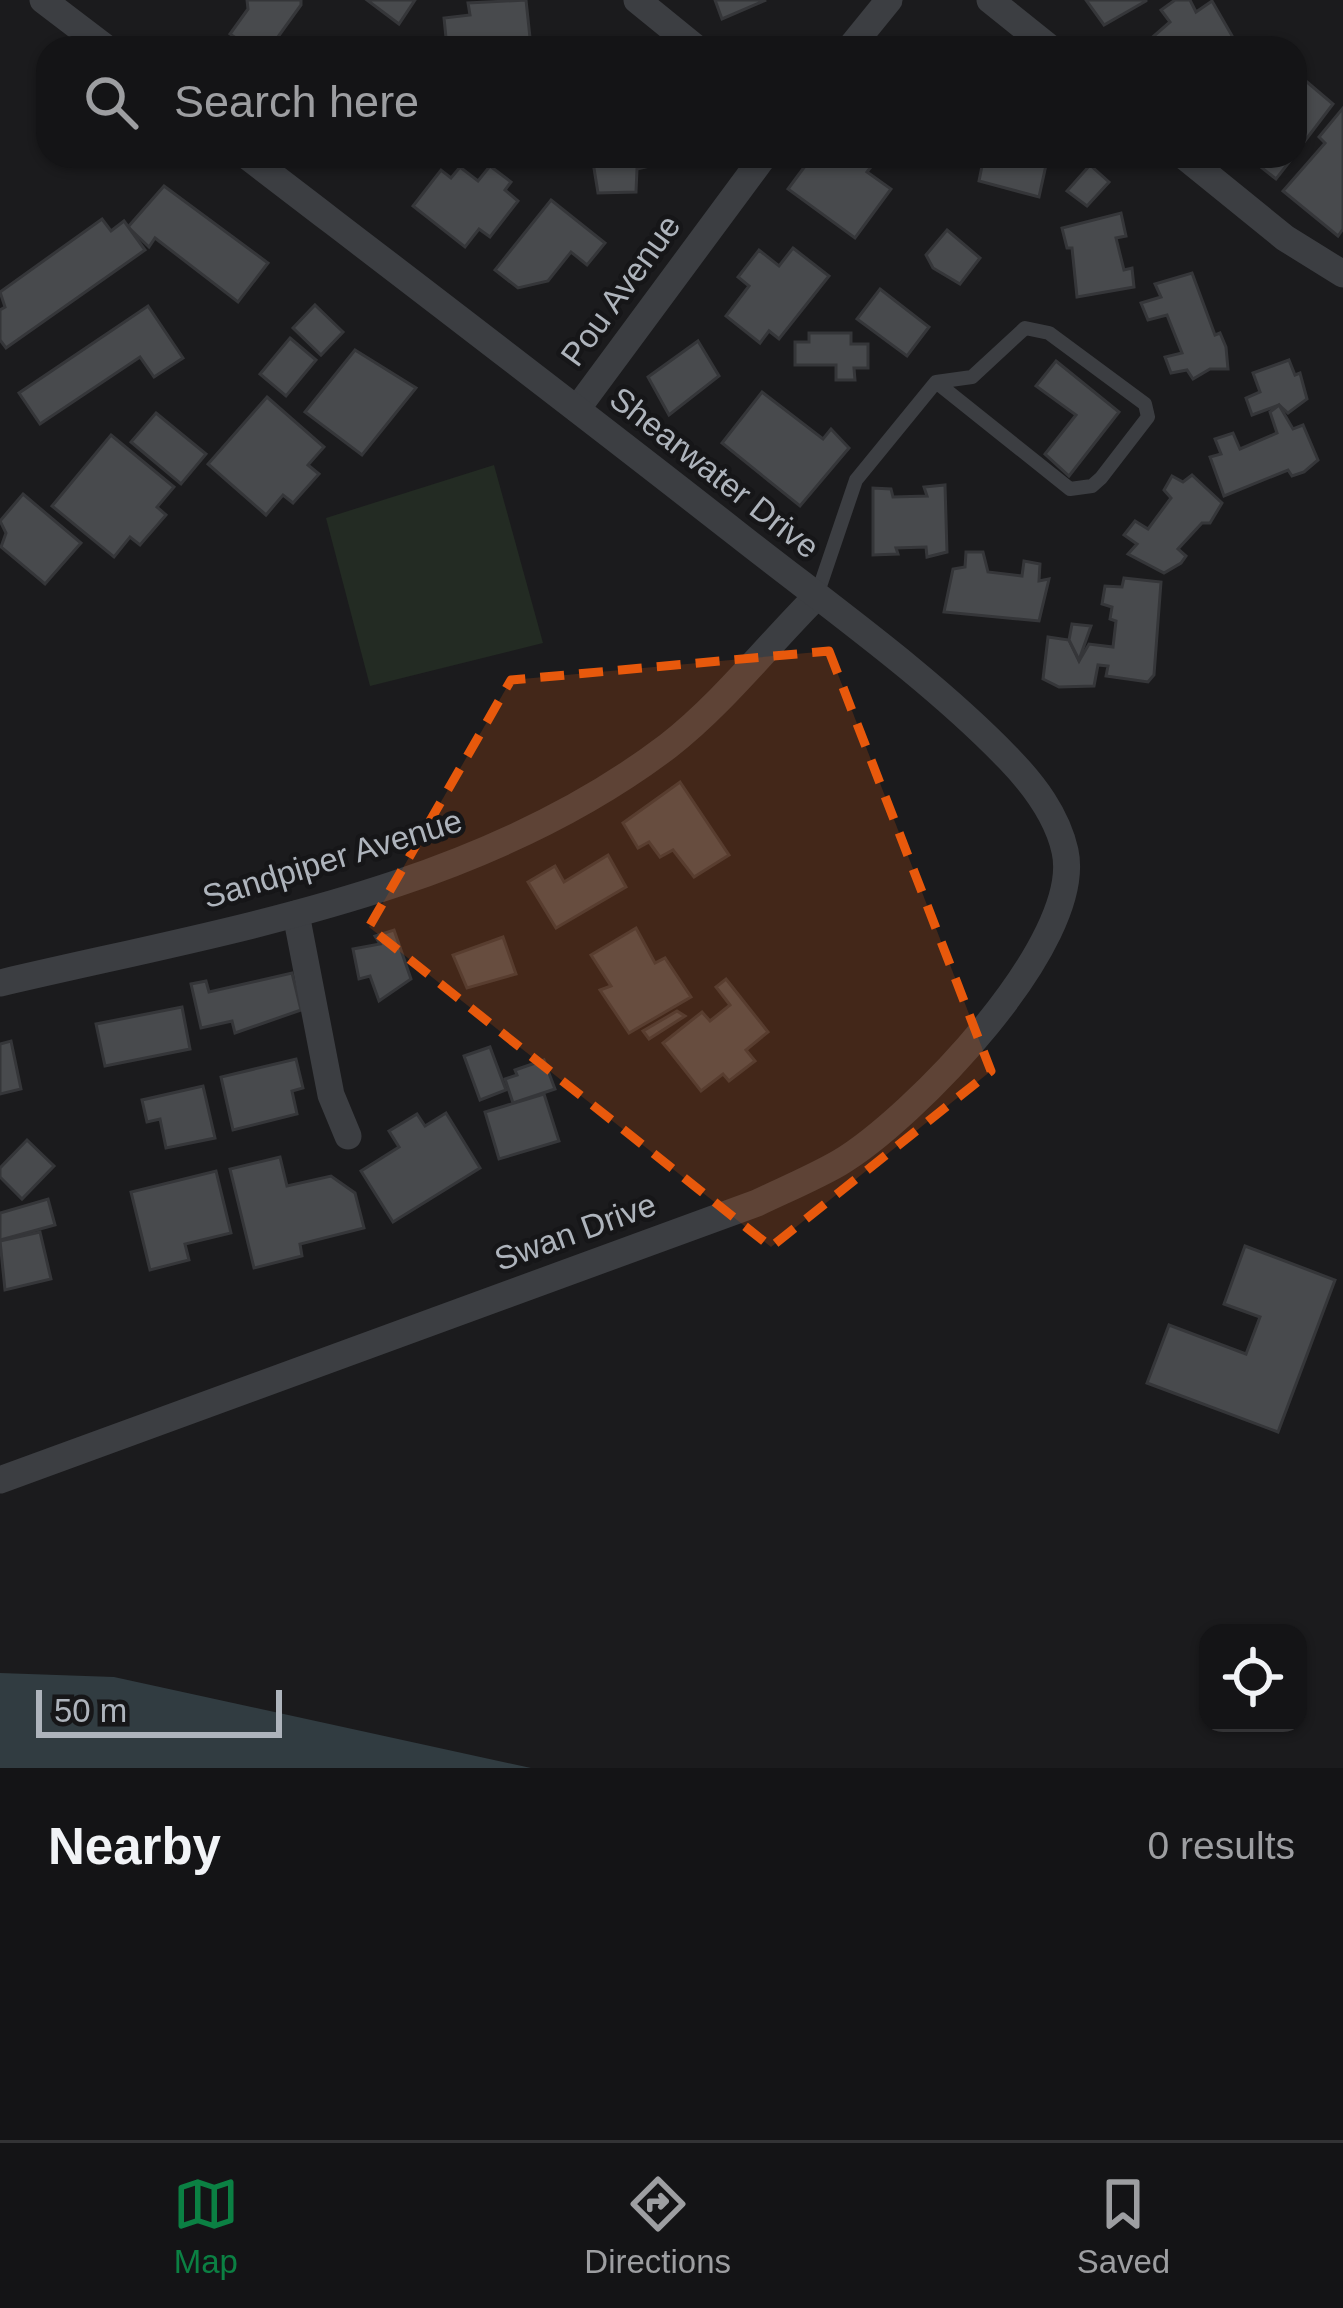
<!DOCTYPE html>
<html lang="en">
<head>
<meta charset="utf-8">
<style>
	body { margin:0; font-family:Arial,sans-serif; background:#212123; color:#f1f3f6 }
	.controls { position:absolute; right:36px; bottom:36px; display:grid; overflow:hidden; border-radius:24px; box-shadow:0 3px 9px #0004 }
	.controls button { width:108px; height:108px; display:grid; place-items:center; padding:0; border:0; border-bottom:3px solid #333335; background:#141416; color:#f1f3f6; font:60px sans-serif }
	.scale { position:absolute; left:36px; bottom:30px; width:246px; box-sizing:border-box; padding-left:12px; border:6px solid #aeb4bc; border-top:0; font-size:33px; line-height:42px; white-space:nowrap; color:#aeb4bc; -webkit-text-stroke:9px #161618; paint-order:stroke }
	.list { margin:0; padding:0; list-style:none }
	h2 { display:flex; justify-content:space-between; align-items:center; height:156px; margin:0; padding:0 48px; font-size:51px }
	h2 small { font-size:39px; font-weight:400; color:#9d9ea1 }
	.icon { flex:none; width:66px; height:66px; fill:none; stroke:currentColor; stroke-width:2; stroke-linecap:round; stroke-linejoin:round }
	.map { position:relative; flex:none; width:1343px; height:1768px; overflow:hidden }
	.search { position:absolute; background:#141416; box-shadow:0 3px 9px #0004; left:36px; right:36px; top:36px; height:132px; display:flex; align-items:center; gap:30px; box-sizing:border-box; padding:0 42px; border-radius:36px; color:#9d9ea1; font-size:45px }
	.sheet { height:372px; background:#141416 }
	nav { display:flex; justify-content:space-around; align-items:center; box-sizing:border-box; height:168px; border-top:3px solid #333335; background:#141416; font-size:33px; color:#9d9ea1 }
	nav a { display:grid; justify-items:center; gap:6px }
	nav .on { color:#0b8043 }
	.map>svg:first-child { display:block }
	.green { fill:#232b23 }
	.water { fill:#313c41 }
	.building { fill:#484a4d; stroke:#353639; stroke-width:3 }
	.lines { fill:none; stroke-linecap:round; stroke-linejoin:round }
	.lane { stroke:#3c3e42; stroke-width:14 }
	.street { stroke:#3c3e42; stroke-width:27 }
	.marked { fill:#e8590c; fill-opacity:0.2; stroke:#e8590c; stroke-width:9; stroke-dasharray:24 15; stroke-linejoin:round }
	.labels { text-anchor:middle; stroke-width:9; stroke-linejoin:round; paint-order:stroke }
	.street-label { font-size:33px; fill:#aeb4bc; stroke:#161618 }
</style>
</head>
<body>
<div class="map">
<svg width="1343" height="1768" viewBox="0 0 1343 1768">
	<rect width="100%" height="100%" fill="#1b1b1d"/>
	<polygon class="green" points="494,465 543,643 370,686 326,518"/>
	<polygon class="water" points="0,1673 114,1677 531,1768 0,1768"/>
	<g class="building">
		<polygon points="247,0 301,0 301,5 270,48 250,48 230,34 248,9"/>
		<polygon points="367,0 415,0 399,24"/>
		<polygon points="526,0 531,47 447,48 444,18 470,15 468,3"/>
		<polygon points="715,0 766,0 722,19"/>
		<polygon points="1086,0 1146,0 1146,1 1104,25"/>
		<polygon points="1175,0 1190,0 1196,12 1212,1 1235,41 1224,48 1140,48 1170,22 1161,10"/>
		<polygon points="1307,82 1333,104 1295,154 1295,94"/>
		<polygon points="1343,108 1343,229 1338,236 1283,191 1325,143 1319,137"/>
		<polygon points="592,156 691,156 637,169 636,192 598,193"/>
		<polygon points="826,156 869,156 874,163 867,172 891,189 855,238 788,189 811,158 820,165"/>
		<polygon points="984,156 1048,156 1039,197 979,181"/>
		<polygon points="1247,156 1294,156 1276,179"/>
		<polygon points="1090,165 1109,182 1087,206 1067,191"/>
		<polygon points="490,166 511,182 505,190 518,201 490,237 479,229 465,247 413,206 441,170 451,178 460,167 478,181"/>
		<polygon points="164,186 268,263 238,302 155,238 149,247 128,227"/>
		<polygon points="551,200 605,243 587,265 571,252 548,281 518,288 495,270"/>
		<polygon points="1121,213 1126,236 1116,238 1124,270 1132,268 1134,287 1077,297 1072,248 1067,248 1062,228"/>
		<polygon points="102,219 111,231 124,221 145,250 6,348 0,340 0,310 5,307 0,292"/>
		<polygon points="947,230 980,258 960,284 933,268 926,255"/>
		<polygon points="793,248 829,276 779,339 769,331 760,343 726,316 749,286 738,277 759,250 779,266"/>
		<polygon points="1192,273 1215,335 1220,333 1226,347 1228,369 1210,369 1193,379 1187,370 1171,373 1165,357 1182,353 1167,315 1148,320 1141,303 1161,297 1155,284"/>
		<polygon points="880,289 929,327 907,356 857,319"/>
		<polygon points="315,305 343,332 321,355 293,328"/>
		<polygon points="148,306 183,358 154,377 140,357 40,424 19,393"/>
		<polygon points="809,333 851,333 851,344 868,344 868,368 854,368 855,380 836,380 836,365 795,365 795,342 809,342"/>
		<polygon points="290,338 316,360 286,396 260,374"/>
		<polygon points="698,341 719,376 669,415 648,377"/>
		<polygon points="355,350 416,388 362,455 305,412"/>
		<polygon points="1289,360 1295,375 1300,373 1307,399 1288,413 1279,405 1252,415 1246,398 1260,392 1253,373"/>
		<polygon points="1056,361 1119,412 1069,476 1045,454 1076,415 1036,386"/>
		<polygon points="762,392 823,439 831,429 849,448 800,506 722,443"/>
		<polygon points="267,397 324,447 308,465 319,474 293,503 283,495 266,515 208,464"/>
		<polygon points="1279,405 1293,429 1303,425 1318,460 1304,472 1292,476 1288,470 1224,496 1210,457 1221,454 1215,439 1233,433 1240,449 1277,433 1270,412"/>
		<polygon points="156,413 206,454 181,484 131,442"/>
		<polygon points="111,435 174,487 157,507 166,515 140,545 130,537 114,557 52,506"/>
		<polygon points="1192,475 1222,503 1210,523 1202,523 1178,549 1186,556 1181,563 1164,573 1128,554 1137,544 1124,535 1135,521 1148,529 1171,498 1164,490 1172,476 1183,482"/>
		<polygon points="945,485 947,552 927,557 926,547 896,548 898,554 873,555 873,488 891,489 893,497 927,496 924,487"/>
		<polygon points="23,494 81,543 45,584 1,547 6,533 0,521"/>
		<polygon points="966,552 983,552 988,572 1022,576 1024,561 1040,564 1039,581 1049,579 1039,621 944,612 953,569 965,567"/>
		<polygon points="1124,578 1161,582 1154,675 1148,682 1106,676 1108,666 1098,665 1094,686 1059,687 1043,679 1048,637 1069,640 1079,661 1089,644 1113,647 1116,621 1110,619 1112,607 1102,604 1105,586 1122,587"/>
		<polygon points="1072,624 1091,626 1079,660 1069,640"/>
		<polygon points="680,782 729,855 694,877 673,850 660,857 649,842 638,848 623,823"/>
		<polygon points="608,855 626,887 556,928 528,882 555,866 564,882"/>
		<polygon points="636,928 655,963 665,958 691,997 629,1033 600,990 611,986 591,955"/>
		<polygon points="394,930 411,979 379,1001 370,976 359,979 353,949 380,944 375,936"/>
		<polygon points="503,937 516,974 467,988 453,955"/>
		<polygon points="292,973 301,1010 235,1033 232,1021 201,1028 191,984 206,981 209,992"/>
		<polygon points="726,979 768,1032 746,1050 755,1061 729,1081 723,1074 701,1091 663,1043 702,1012 710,1021 730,1005 716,987"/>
		<polygon points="182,1007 190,1049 105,1066 96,1024"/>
		<polygon points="677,1011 685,1016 649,1039 643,1031"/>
		<polygon points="11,1041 21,1089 0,1094 0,1044"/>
		<polygon points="490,1047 506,1090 480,1100 464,1056"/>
		<polygon points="296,1059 303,1088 292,1091 297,1114 233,1130 221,1077"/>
		<polygon points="544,1060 555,1089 513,1103 505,1079 517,1075 515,1070"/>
		<polygon points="203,1086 215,1138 166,1148 160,1119 147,1122 142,1100"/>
		<polygon points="544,1094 559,1141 499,1159 485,1112"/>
		<polygon points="446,1113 480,1168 393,1222 361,1171 399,1147 389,1131 417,1114 425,1126"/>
		<polygon points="27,1140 54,1166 22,1199 0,1177 0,1168"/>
		<polygon points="280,1157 287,1186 331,1176 355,1193 364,1228 300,1244 302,1256 254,1268 230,1169"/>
		<polygon points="216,1171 231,1233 185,1244 189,1260 150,1270 131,1192"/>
		<polygon points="48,1199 55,1225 0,1240 0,1213"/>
		<polygon points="40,1232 51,1279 5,1290 0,1241"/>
		<polygon points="1245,1246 1335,1280 1278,1432 1147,1383 1169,1325 1246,1354 1260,1317 1224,1304"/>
	</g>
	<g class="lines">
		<polyline class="lane" points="817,595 856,480 936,382 972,377 1025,328 1049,333 1145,404 1148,417 1101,478 1092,486 1070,489 936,382"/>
		<g class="street">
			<polyline points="43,0 106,48"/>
			<polyline points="637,0 696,48"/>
			<polyline points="990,0 1050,48"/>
			<polyline points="850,48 889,0"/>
			<polyline points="1184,156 1285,238 1343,274"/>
			<polyline points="577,409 764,156"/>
			<polyline points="296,914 331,1095 348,1136"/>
			<path d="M0,983C229,929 476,892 668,746C722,704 768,645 816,597"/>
			<path d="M0,1480L757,1203C784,1190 813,1178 839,1163C912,1120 1085,942 1065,851C1057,815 1034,785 1009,759C930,677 826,604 736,533C574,406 410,281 247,156"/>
		</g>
	</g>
	<path class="marked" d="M829,651L991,1071L771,1247L369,927L511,680Z"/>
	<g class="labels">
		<g class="street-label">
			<text transform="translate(620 290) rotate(-54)" y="12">Pou Avenue</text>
			<text transform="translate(715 472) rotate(38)" y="12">Shearwater Drive</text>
			<text transform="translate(332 858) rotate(-17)" y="12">Sandpiper Avenue</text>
			<text transform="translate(575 1231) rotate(-20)" y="12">Swan Drive</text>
		</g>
	</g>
</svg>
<div class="controls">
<button><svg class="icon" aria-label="locate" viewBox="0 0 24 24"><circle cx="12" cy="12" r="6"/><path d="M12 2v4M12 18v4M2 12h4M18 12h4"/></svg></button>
</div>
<div class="scale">50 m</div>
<div class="search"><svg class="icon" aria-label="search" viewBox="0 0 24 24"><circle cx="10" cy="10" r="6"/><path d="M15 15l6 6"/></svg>Search here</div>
</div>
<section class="sheet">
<h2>Nearby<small>0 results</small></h2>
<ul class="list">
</ul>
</section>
<nav>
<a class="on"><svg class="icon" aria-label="map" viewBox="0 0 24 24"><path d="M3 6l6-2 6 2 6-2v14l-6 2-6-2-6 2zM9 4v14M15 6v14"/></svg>Map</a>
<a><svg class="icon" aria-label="directions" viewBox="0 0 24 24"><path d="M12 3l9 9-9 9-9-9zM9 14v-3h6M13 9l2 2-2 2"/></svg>Directions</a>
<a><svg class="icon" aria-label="saved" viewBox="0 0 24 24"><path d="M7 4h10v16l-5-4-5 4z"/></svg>Saved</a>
</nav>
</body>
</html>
